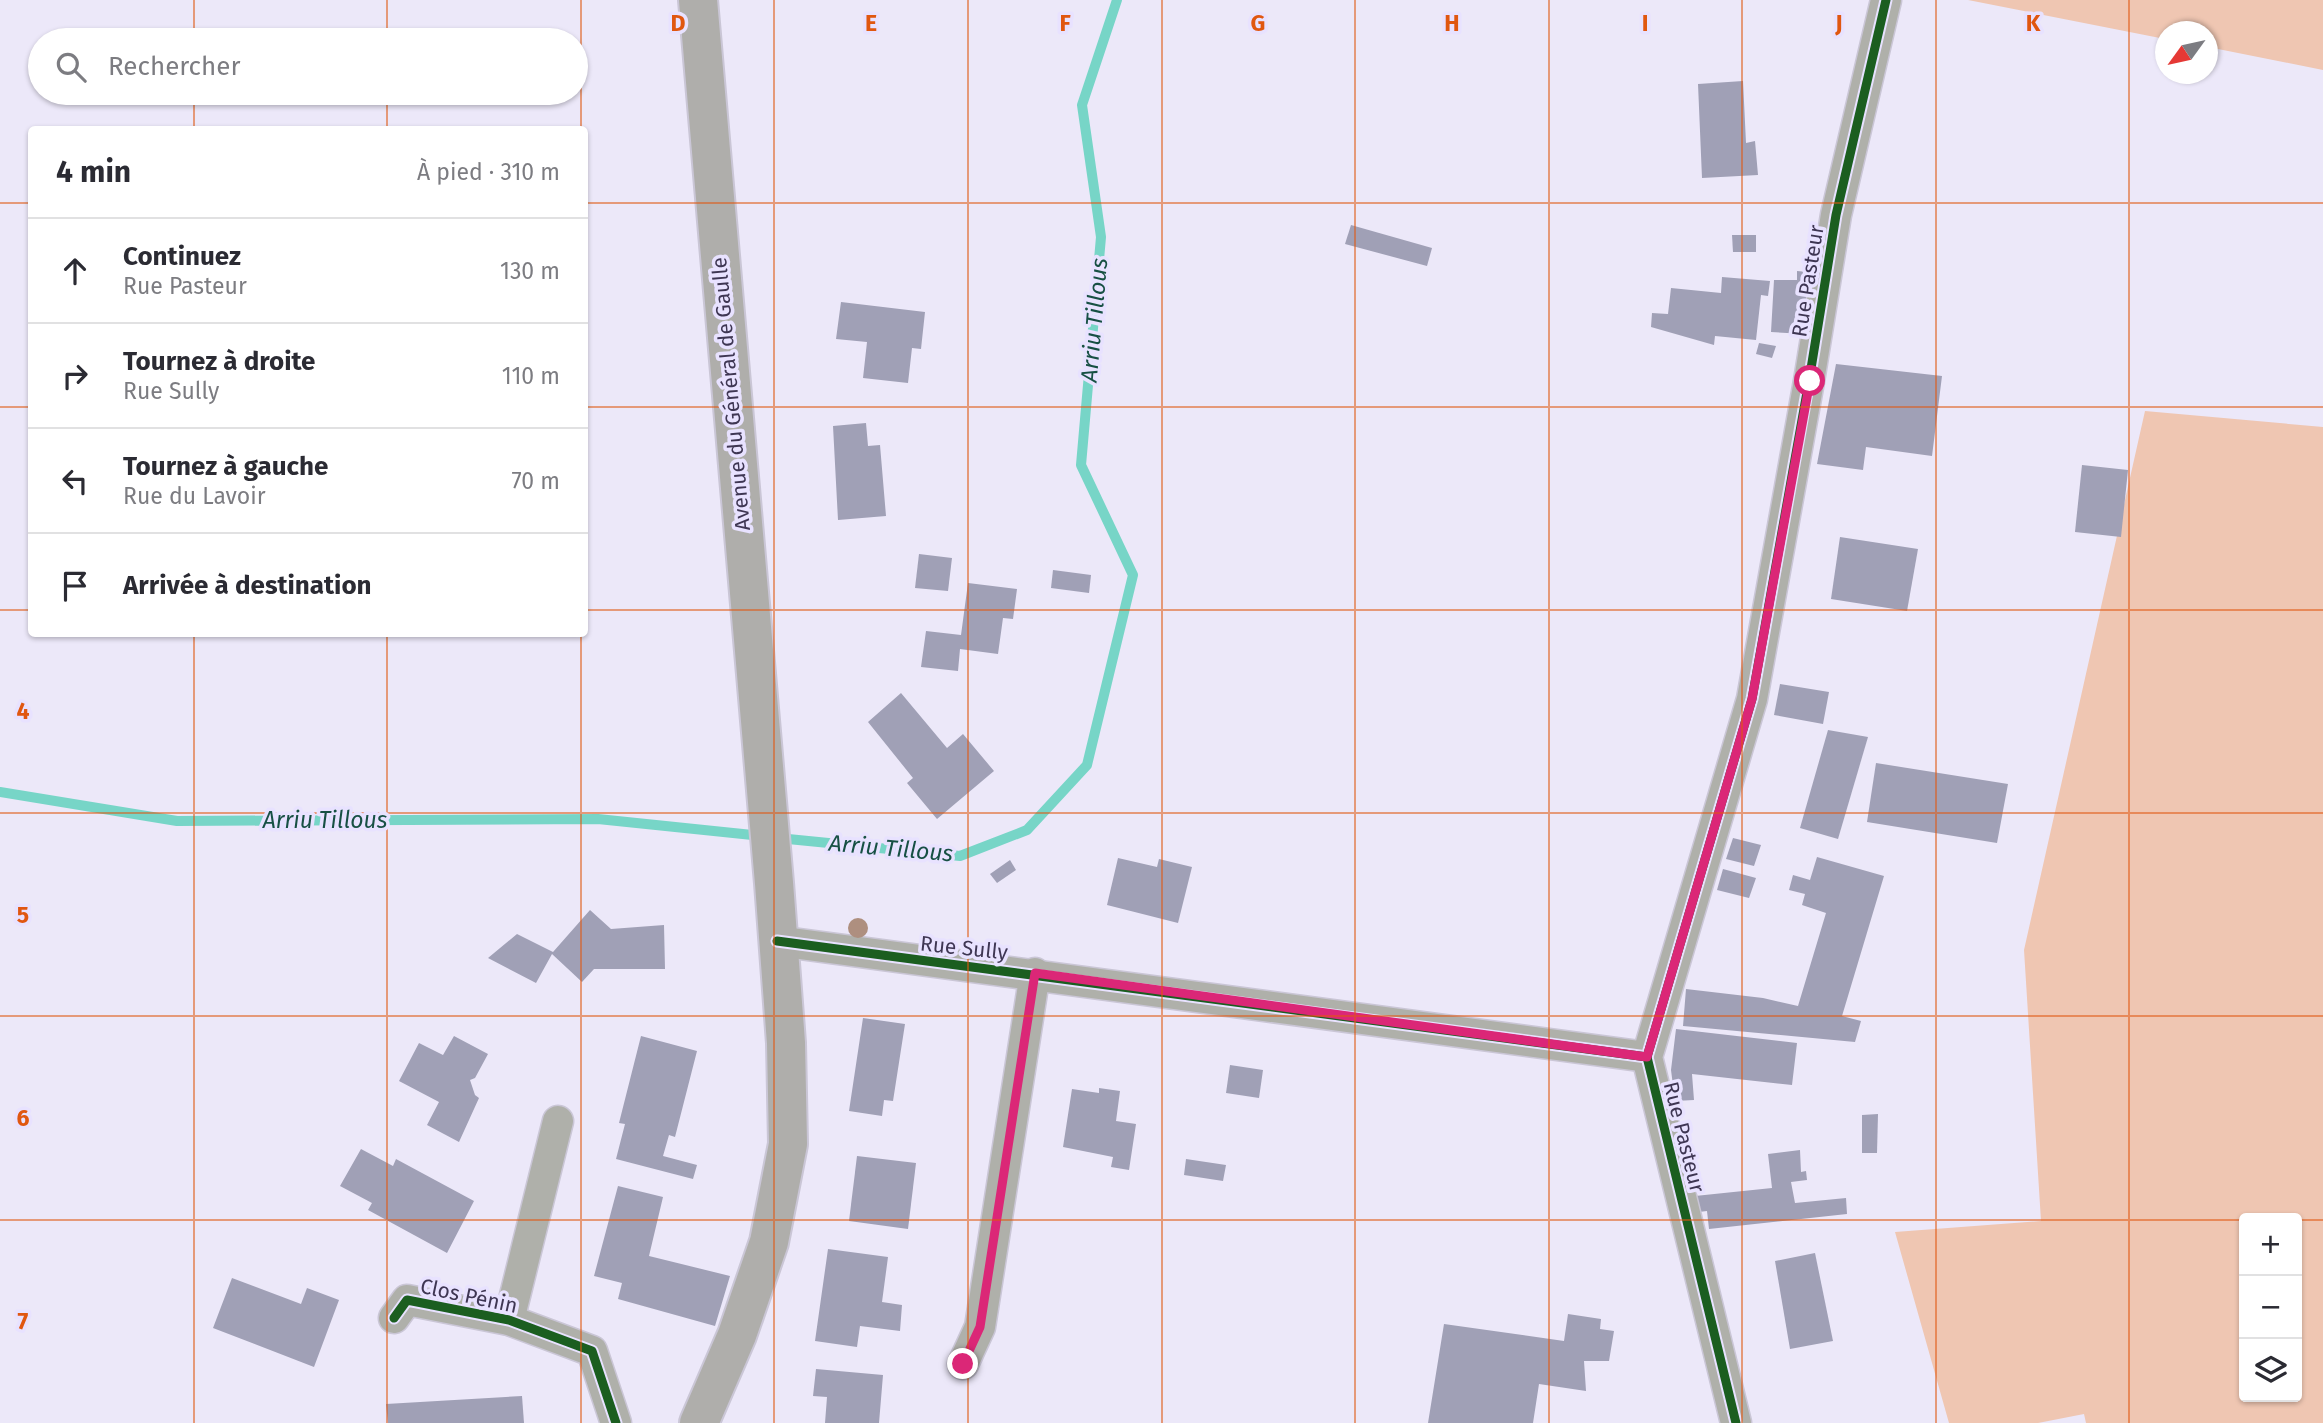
<!DOCTYPE html>
<html lang="fr">
<head>
<meta charset="utf-8">
<style>
	body { margin:0; font-family:"Fira Sans",sans-serif; background:#f2f2f3; color:#2b2b33 }
	.controls { position:absolute; right:21px; bottom:21px; display:grid; overflow:hidden; border-radius:7px; box-shadow:0 2px 5px #0004 }
	.controls button { width:63px; height:63px; display:grid; place-items:center; padding:0; border:0; border-bottom:2px solid #e1e1e2; background:#fff; color:#2b2b33; font:35px sans-serif }
	.compass { position:absolute; left:2155px; top:21px; width:63px; height:63px; border-radius:50%; background:#fff; box-shadow:0 2px 5px #0004; rotate:237deg }
	.stop { position:absolute; width:21px; height:21px; margin:-16px; border:5px solid #db2777; border-radius:50%; background:#fff }
	.stop.end { background:#db2777; border-color:#fff; box-shadow:0 2px 7px #0008 }
	.list { margin:0; padding:0; list-style:none }
	h2 { display:flex; justify-content:space-between; align-items:center; height:91px; margin:0; padding:0 28px; font-size:30px }
	h2 small { font-size:23px; font-weight:400; color:#7c7c81 }
	.list li { display:grid; grid-template-columns:46px 1fr auto; gap:21px; align-items:center; box-sizing:border-box; height:105px; padding:0 28px; border-top:2px solid #e1e1e2 }
	.list b { display:block; font-size:26px; white-space:nowrap }
	.list p { margin:0; font-size:23px; white-space:nowrap; color:#7c7c81 }
	.list em { font-size:23px; font-style:normal; color:#7c7c81 }
	.icon { flex:none; width:38px; height:38px; fill:none; stroke:currentColor; stroke-width:2; stroke-linecap:round; stroke-linejoin:round }
	.map { position:relative; flex:none; width:2323px; height:1423px; overflow:hidden }
	.search { position:absolute; background:#fff; box-shadow:0 2px 5px #0004; left:28px; top:28px; width:560px; height:77px; display:flex; align-items:center; gap:18px; box-sizing:border-box; padding:0 24px; border-radius:38px; color:#7c7c81; font-size:26px }
	.panel { position:absolute; background:#fff; box-shadow:0 2px 5px #0004; left:28px; top:126px; width:560px; height:511px; border-radius:7px }
	.map>svg:first-child { display:block }
	.green { fill:#efc6b2; fill-rule:evenodd }
	.lines { fill:none; stroke-linecap:round; stroke-linejoin:round }
	.stream { stroke:#77d5c7; stroke-width:10 }
	.building { fill:#a0a0b6 }
	.minor-casing { stroke:#cac6d6; stroke-width:33 }
	.secondary-casing { stroke:#cac6d6; stroke-width:42 }
	.minor { stroke:#afb0aa; stroke-width:30 }
	.secondary { stroke:#afaeab; stroke-width:38 }
	.cycleway-casing { stroke:#e8e2ff; stroke-width:13 }
	.cycleway { stroke:#1b5e20; stroke-width:9 }
	.tree { fill:#ae8f7f }
	.route { stroke:#db2777; stroke-width:9 }
	.grid { fill:none; stroke:#e05710; stroke-width:2; stroke-opacity:0.55 }
	.labels { text-anchor:middle; stroke-width:7; stroke-linejoin:round; paint-order:stroke }
	.street-label { font-size:21px; fill:#3e3653; stroke:#e8e2ff }
	.water-label { font-size:23px; font-style:italic; fill:#175044; stroke:#e8e2ff }
	.grid-label { font-size:23px; text-anchor:middle; font-weight:bold; fill:#e05710; stroke:#e8e2ff; stroke-width:7; stroke-linejoin:round; paint-order:stroke }
</style>
</head>
<body>
<div class="map">
<svg width="2323" height="1423" viewBox="0 0 2323 1423">
	<rect width="100%" height="100%" fill="#ece8f9"/>
	<g class="green">
		<polygon points="1968,0 2323,0 2323,70 2208,47 2208,32 2166,32 2165,39"/>
		<path d="M2145,411L2323,427V1423H2086L2084,1414L2038,1423H1949L1895,1232L2041,1221L2024,950ZM2244,1218H2297V1397H2244Z"/>
	</g>
	<g class="lines">
		<g class="stream">
			<polyline points="0,792 177,821 598,819 762,836"/>
			<polyline points="778,838 960,856 1027,830 1087,765 1133,575 1081,465 1101,237 1082,105 1117,0"/>
		</g>
	</g>
	<g class="building">
		<polygon points="1743,81 1746,143 1755,141 1758,175 1702,178 1698,84"/>
		<polygon points="1351,225 1432,248 1427,266 1345,244"/>
		<polygon points="1732,235 1756,235 1756,252 1733,252"/>
		<polygon points="1797,271 1808,272 1805,334 1771,332 1774,280 1797,280"/>
		<polygon points="1722,277 1770,281 1768,296 1761,295 1756,340 1715,336 1714,345 1651,327 1652,313 1668,314 1671,288 1721,293"/>
		<polygon points="841,302 925,312 921,349 912,348 908,383 863,378 867,342 836,339"/>
		<polygon points="1759,343 1776,346 1772,358 1756,354"/>
		<polygon points="1836,364 1942,376 1932,456 1866,447 1863,470 1817,464"/>
		<polygon points="866,423 868,446 880,445 886,516 838,520 833,426"/>
		<polygon points="2082,465 2128,470 2121,537 2075,532"/>
		<polygon points="1840,537 1918,549 1907,611 1831,599"/>
		<polygon points="919,554 952,558 948,591 915,588"/>
		<polygon points="1053,570 1091,575 1089,593 1051,588"/>
		<polygon points="968,583 1017,589 1013,619 1003,618 998,654 960,649 958,671 921,667 926,631 961,635"/>
		<polygon points="1780,684 1829,692 1823,724 1774,715"/>
		<polygon points="901,693 947,748 963,734 994,771 937,819 907,783 913,778 868,722"/>
		<polygon points="1828,730 1868,737 1838,839 1800,828"/>
		<polygon points="1876,763 2008,784 1997,843 1867,822"/>
		<polygon points="1733,838 1761,845 1754,866 1726,859"/>
		<polygon points="1817,857 1884,876 1842,1016 1861,1021 1855,1042 1683,1026 1686,989 1763,998 1798,1006 1826,913 1802,905 1805,894 1789,890 1793,875 1810,880"/>
		<polygon points="1118,858 1157,867 1159,859 1192,867 1178,923 1107,905"/>
		<polygon points="1010,860 1016,870 997,883 990,874"/>
		<polygon points="1723,869 1756,878 1749,898 1717,890"/>
		<polygon points="590,910 611,929 664,925 665,969 594,969 582,982 552,954 536,983 488,958 517,934 553,952"/>
		<polygon points="863,1018 905,1024 893,1101 884,1100 882,1116 849,1111"/>
		<polygon points="1676,1029 1797,1043 1792,1085 1692,1074 1694,1100 1675,1101 1671,1070"/>
		<polygon points="454,1036 488,1054 475,1078 470,1080 475,1095 479,1098 459,1142 427,1125 439,1102 399,1081 419,1043 443,1055"/>
		<polygon points="641,1036 697,1051 675,1137 669,1135 663,1156 697,1165 693,1179 616,1159 625,1124 619,1123"/>
		<polygon points="1230,1065 1263,1070 1259,1098 1226,1093"/>
		<polygon points="1099,1088 1120,1091 1116,1121 1136,1124 1129,1170 1111,1167 1113,1157 1063,1147 1072,1089 1099,1093"/>
		<polygon points="1878,1114 1877,1153 1862,1153 1862,1115"/>
		<polygon points="361,1149 393,1166 396,1159 474,1201 447,1253 368,1210 372,1203 340,1186"/>
		<polygon points="1800,1150 1801,1172 1806,1171 1807,1180 1791,1182 1795,1203 1846,1198 1847,1214 1709,1229 1707,1211 1699,1212 1695,1196 1772,1188 1768,1154"/>
		<polygon points="857,1156 916,1163 908,1229 849,1221"/>
		<polygon points="1186,1159 1226,1165 1223,1181 1184,1175"/>
		<polygon points="618,1186 663,1197 649,1256 730,1276 715,1326 618,1299 622,1283 594,1276"/>
		<polygon points="828,1249 888,1257 882,1302 902,1305 900,1331 860,1326 857,1347 815,1341"/>
		<polygon points="1815,1253 1833,1341 1790,1349 1775,1261"/>
		<polygon points="232,1278 301,1304 307,1288 339,1300 314,1367 213,1328"/>
		<polygon points="1568,1314 1601,1319 1600,1329 1614,1331 1609,1361 1584,1361 1586,1391 1539,1384 1533,1423 1428,1423 1444,1324 1564,1341"/>
		<polygon points="816,1369 883,1375 879,1423 825,1423 827,1397 813,1396"/>
		<polygon points="522,1396 524,1423 388,1423 386,1404"/>
	</g>
	<g class="lines">
		<defs>
			<g id="minor">
				<polyline points="777,941 1647,1057"/>
				<polyline points="394,1318 407,1300 509,1320 592,1351 616,1423"/>
				<polyline points="509,1320 558,1121"/>
				<polyline points="963,1364 980,1327 1035,973"/>
				<polyline points="1736,1423 1647,1057 1752,699 1809,381 1836,215 1886,0"/>
			</g>
			<polyline id="secondary" points="698,0 774,883 786,1043 788,1144 769,1242 737,1335 699,1423"/>
		</defs>
		<use href="#minor" class="minor-casing"/>
		<use href="#secondary" class="secondary-casing"/>
		<use href="#minor" class="minor"/>
		<use href="#secondary" class="secondary"/>
		<defs>
			<g id="cycleway">
				<polyline points="777,941 1647,1057"/>
				<polyline points="394,1318 407,1300 509,1320 592,1351 616,1423"/>
				<polyline points="1736,1423 1647,1057 1752,699 1809,381 1836,215 1886,0"/>
			</g>
		</defs>
		<use href="#cycleway" class="cycleway-casing"/>
		<use href="#cycleway" class="cycleway"/>
	</g>
	<circle class="tree" cx="858" cy="928" r="10"/>
	<g class="lines">
		<polyline class="route" points="963,1364 980,1327 1035,973 1647,1057 1752,699 1810,381"/>
	</g>
	<path class="grid" d="M194,0V40M387,0V40M581,0V130M774,0V1423M968,0V1423M1162,0V1423M1355,0V1423M1549,0V1423M1742,0V1423M1936,0V1423M2129,0V1423M194,93V130M387,93V130M0,203H32M584,203H2323M0,407H32M584,407H2323M0,610H32M584,610H2323M194,634V1423M387,634V1423M581,634V1423M0,813H2323M0,1016H2323M0,1220H2244M2297,1220H2323"/>
	<g class="labels">
		<g class="street-label">
			<text transform="translate(1808 281) rotate(-81)" y="7">Rue Pasteur</text>
			<text transform="translate(731 394) rotate(-95)" y="7">Avenue du Général de Gaulle</text>
			<text transform="translate(964 948) rotate(6)" y="7">Rue Sully</text>
			<text transform="translate(1684 1137) rotate(76)" y="7">Rue Pasteur</text>
			<text transform="translate(469 1296) rotate(12)" y="7">Clos Pénin</text>
		</g>
		<g class="water-label">
			<text transform="translate(1094 320) rotate(-85)" y="8">Arriu Tillous</text>
			<text x="325" y="828">Arriu Tillous</text>
			<text transform="translate(891 848) rotate(5)" y="8">Arriu Tillous</text>
		</g>
	</g>
	<g class="grid-label">
		<text x="678" y="31">D</text>
		<text x="871" y="31">E</text>
		<text x="1065" y="31">F</text>
		<text x="1258" y="31">G</text>
		<text x="1452" y="31">H</text>
		<text x="1645" y="31">I</text>
		<text x="1839" y="31">J</text>
		<text x="2033" y="31">K</text>
		<text x="23" y="719">4</text>
		<text x="23" y="923">5</text>
		<text x="23" y="1126">6</text>
		<text x="23" y="1329">7</text>
	</g>
</svg>
<div class="controls">
<button>+</button>
<button>−</button>
<button><svg class="icon" aria-label="layers" viewBox="0 0 24 24"><path d="M12 4l9 5-9 5-9-5zM3 14l9 5 9-5"/></svg></button>
</div>
<svg class="compass" viewBox="-18 -18 36 36"><path d="M0-13l5 13h-10z" fill="#e53935"/><path d="M0 13l5-13h-10z" fill="#7c7c81"/></svg>
<div class="stop" style="left:1810px;top:381px"></div>
<div class="stop end" style="left:963px;top:1364px"></div>
<div class="search"><svg class="icon" aria-label="search" viewBox="0 0 24 24"><circle cx="10" cy="10" r="6"/><path d="M15 15l6 6"/></svg>Rechercher</div>
<section class="panel">
<h2>4 min<small>À pied · 310 m</small></h2>
<ul class="list">
<li><svg class="icon" aria-label="ahead" viewBox="0 0 24 24"><path d="M12 20V5M6 11l6-6 6 6"/></svg><div><b>Continuez</b><p>Rue Pasteur</p></div><em>130 m</em></li>
<li><svg class="icon" aria-label="right" viewBox="0 0 24 24"><path d="M7 20v-9h11M14 6l5 5-5 5"/></svg><div><b>Tournez à droite</b><p>Rue Sully</p></div><em>110 m</em></li>
<li><svg class="icon" aria-label="left" viewBox="0 0 24 24"><path d="M17 20v-9H6M10 6l-5 5 5 5"/></svg><div><b>Tournez à gauche</b><p>Rue du Lavoir</p></div><em>70 m</em></li>
<li><svg class="icon" aria-label="arrive" viewBox="0 0 24 24"><path d="M6 21V4h12l-3 4 3 4H6"/></svg><div><b>Arrivée à destination</b></div></li>
</ul>
</section>
</div>
</body>
</html>
